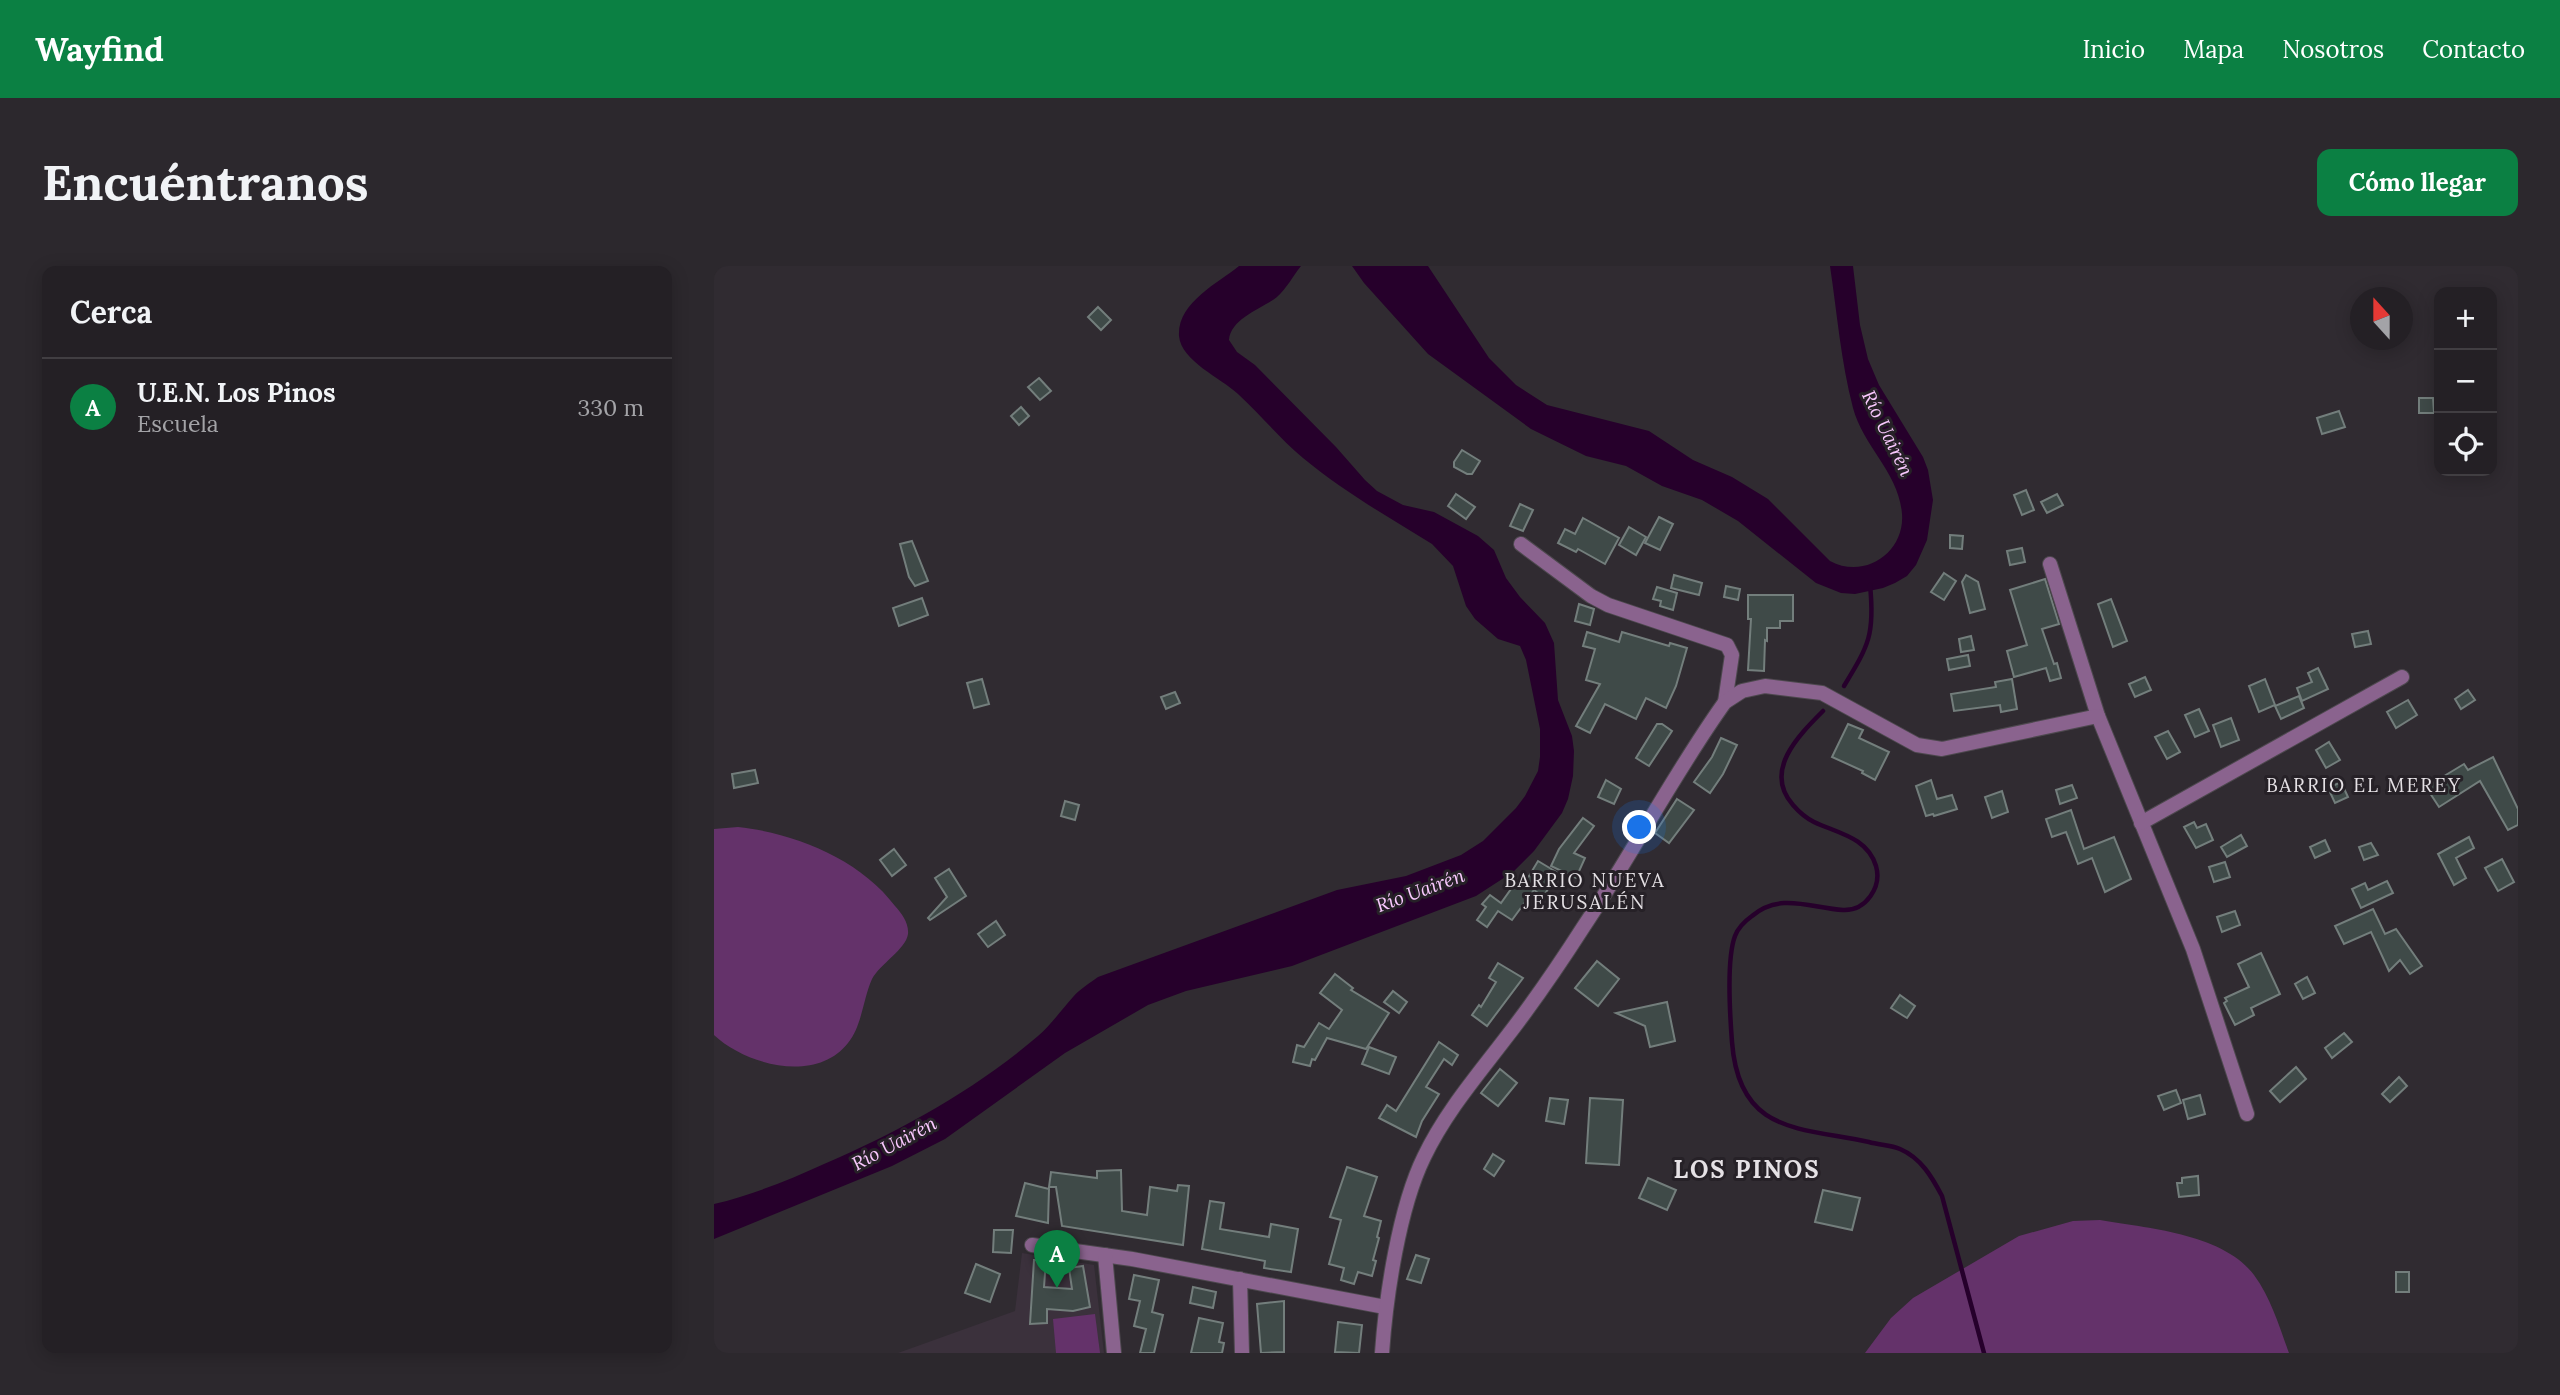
<!DOCTYPE html>
<html lang="es">
<head>
<meta charset="utf-8">
<style>
	body { margin:0; font-family:Lora,serif; background:#2c282d; color:#f1f3f6 }
	.controls { position:absolute; right:21px; top:21px; display:grid; overflow:hidden; border-radius:14px; box-shadow:0 4px 18px #0003 }
	.controls button { width:63px; height:63px; display:grid; place-items:center; padding:0; border:0; border-bottom:2px solid #413e42; background:#242025; color:#f1f3f6; font:35px sans-serif }
	.compass { position:absolute; left:1636px; top:21px; width:63px; height:63px; border-radius:50%; background:#242025; box-shadow:0 4px 18px #0003; rotate:339deg }
	.you { position:absolute; left:926px; top:562px; width:24px; height:24px; margin:-18px; border:5px solid #fff; border-radius:50%; background:#1a73e8; box-shadow:0 0 0 10px #1a73e833 }
	.badge { display:grid; place-items:center; width:46px; height:46px; border-radius:50%; background:#0b8043; color:#fff; font-size:23px; font-weight:700 }
	.pin { position:absolute; translate:-50% -58px; filter:drop-shadow(0 2px 4px #0008) }
	.pin::after { content:''; position:absolute; top:37px; width:24px; height:21px; background:inherit; clip-path:polygon(0 0,100% 0,50% 100%) }
	.list { margin:0; padding:0; list-style:none }
	h2 { display:flex; justify-content:space-between; align-items:center; height:91px; margin:0; padding:0 28px; font-size:30px }
	h2 small { font-size:23px; font-weight:400; color:#a3a3a7 }
	.list li { display:grid; grid-template-columns:46px 1fr auto; gap:21px; align-items:center; box-sizing:border-box; height:98px; padding:0 28px; border-top:2px solid #413e42 }
	.list b { display:block; font-size:26px; white-space:nowrap }
	.list p { margin:0; font-size:23px; white-space:nowrap; color:#a3a3a7 }
	.list em { font-size:23px; font-style:normal; color:#a3a3a7 }
	.icon { flex:none; width:38px; height:38px; fill:none; stroke:currentColor; stroke-width:2; stroke-linecap:round; stroke-linejoin:round }
	.map { position:relative; flex:none; width:1804px; height:1087px; overflow:hidden; border-radius:14px }
	header { display:flex; align-items:center; gap:42px; box-sizing:border-box; height:98px; padding:0 35px; background:#0b8043; color:#fff }
	header strong { font-size:33px }
	nav { display:flex; gap:38px; margin-inline-start:auto; font-size:24px }
	.intro { display:flex; align-items:center; justify-content:space-between; box-sizing:border-box; height:168px; padding:0 42px }
	h1 { margin:0; font-size:49px }
	.button { padding:18px 32px; border-radius:14px; background:#0b8043; color:#fff; font-size:24px; font-weight:700 }
	main { display:flex; gap:42px; padding:0 42px }
	aside { flex:1; background:#242025; border-radius:14px; box-shadow:0 4px 18px #0003 }
	.map>svg:first-child { display:block }
	.built { fill:#3b313c }
	.green { fill:#64326a }
	.water { fill:#26002b }
	.lines { fill:none; stroke-linecap:round; stroke-linejoin:round }
	.stream { stroke:#26002b; stroke-width:4.5 }
	.building { fill:#3f4a48; stroke:#737e7c; stroke-width:2 }
	.street-casing { stroke:#4d484e; stroke-width:16 }
	.street { stroke:#8a638e; stroke-width:14 }
	.labels { text-anchor:middle; stroke-width:6; stroke-linejoin:round; paint-order:stroke }
	.water-label { font-size:19px; font-style:italic; fill:#fac9ff; stroke:#262127 }
	.neighbourhood-label { font-size:19px; letter-spacing:2px; fill:#e5e1e5; stroke:#262127 }
	.district-label { font-size:24px; font-weight:bold; letter-spacing:2px; fill:#e5e1e5; stroke:#262127 }
</style>
</head>
<body>
<header>
<strong>Wayfind</strong>
<nav><a>Inicio</a><a>Mapa</a><a>Nosotros</a><a>Contacto</a></nav>
</header>
<div class="intro"><h1>Encuéntranos</h1><a class="button">Cómo llegar</a></div>
<main>
<aside>
<h2>Cerca<small></small></h2>
<ul class="list">
<li><span class="badge">A</span><div><b>U.E.N. Los Pinos</b><p>Escuela</p></div><em>330 m</em></li>
</ul>
</aside>
<div class="map">
<svg width="1804" height="1087" viewBox="0 0 1804 1087">
	<rect width="100%" height="100%" fill="#302b31"/>
	<polygon class="built" points="308,987 380,999 390,1087 184,1087 301,1045"/>
	<g class="green">
		<path d="M24,561C80,567 146,593 181,640C188,648 195,657 194,668C192,683 166,698 158,713C149,733 148,760 134,777C102,818 32,799 0,769V563Z"/>
		<path d="M1386,954C1433,962 1510,968 1540,1009C1557,1032 1565,1060 1575,1087H1151L1177,1052L1199,1032L1305,970L1359,955Z"/>
		<polygon points="381,1048 386,1087 342,1087 339,1053"/>
	</g>
	<g class="water">
		<path d="M525,0H587C579,10 573,22 563,31C548,43 517,52 515,74L523,86L541,99L622,181L651,214L663,225L689,239L720,246L764,270L780,284L792,312L806,331L831,357L840,377L844,434L858,470L860,485L859,510L854,533L848,547L820,585L799,606L762,630L578,700L472,725L434,739L351,787L231,873L178,900L0,973V938C38,929 75,914 110,898C186,865 261,824 324,770C337,759 348,743 359,731C366,723 376,717 384,711L623,624L692,610L747,589L769,575L802,542L811,530L824,505L826,491V463L812,394L806,380L784,373L761,353L752,340L739,300L718,278C674,251 629,225 589,192C566,173 547,149 524,128C507,112 467,95 465,70C463,37 504,17 525,0Z"/>
		<path d="M638,0H714L775,92L802,119L833,139L935,165L979,194L1018,211L1054,233L1116,295C1151,314 1191,286 1188,248C1185,207 1149,180 1139,142C1127,96 1123,47 1116,0H1139L1146,59L1154,93L1165,119L1209,191L1214,204L1219,234L1213,274L1202,299L1193,310L1181,317L1169,322L1141,328L1127,327L1102,317L1024,255L988,234L948,220L912,200L872,190L817,163L714,88L650,17Z"/>
	</g>
	<g class="lines">
		<g class="stream">
			<path d="M1130,420C1155,379 1161,368 1156,319"/>
			<path d="M1109,445C1084,470 1049,505 1079,539C1085,546 1092,552 1100,556C1123,567 1153,571 1162,600C1168,621 1152,645 1129,644C1097,642 1066,626 1038,650C1031,655 1024,662 1021,670C1012,694 1016,750 1018,776C1025,868 1085,861 1155,876C1165,879 1177,879 1186,883C1207,892 1218,911 1228,930L1270,1087"/>
		</g>
	</g>
	<g class="building">
		<polygon points="384,41 397,54 387,64 374,51"/>
		<polygon points="325,112 337,125 326,134 314,121"/>
		<polygon points="1705,132 1719,132 1720,147 1705,147"/>
		<polygon points="307,141 315,150 305,159 297,150"/>
		<polygon points="1625,145 1631,161 1608,168 1603,152"/>
		<polygon points="748,184 766,195 758,208 753,208 740,201 740,196"/>
		<polygon points="1312,224 1320,244 1308,249 1300,229"/>
		<polygon points="742,228 761,241 752,253 734,240"/>
		<polygon points="1343,228 1349,239 1333,247 1327,236"/>
		<polygon points="806,238 819,244 809,265 796,260"/>
		<polygon points="945,251 959,258 946,284 931,277"/>
		<polygon points="869,252 905,272 891,298 864,283 862,286 844,277 851,263 861,268"/>
		<polygon points="915,261 932,271 922,289 905,279"/>
		<polygon points="1236,269 1249,270 1248,283 1236,282"/>
		<polygon points="198,275 214,315 201,320 195,311 186,278"/>
		<polygon points="1308,282 1311,296 1296,299 1293,285"/>
		<polygon points="1230,307 1242,315 1230,334 1217,326"/>
		<polygon points="960,309 988,317 985,329 957,322"/>
		<polygon points="1252,309 1264,316 1271,343 1256,347 1248,316"/>
		<polygon points="1331,313 1345,358 1328,363 1340,398 1343,397 1347,412 1336,415 1332,402 1300,411 1293,385 1313,379 1296,324"/>
		<polygon points="1012,320 1026,323 1024,334 1010,331"/>
		<polygon points="943,321 963,327 959,344 946,340 947,335 939,333"/>
		<polygon points="1034,329 1079,329 1079,355 1066,355 1066,362 1053,362 1053,375 1051,374 1050,405 1034,404 1037,353 1034,353"/>
		<polygon points="208,332 214,349 185,360 179,342"/>
		<polygon points="1397,333 1413,375 1399,381 1384,338"/>
		<polygon points="865,338 880,343 876,359 861,355"/>
		<polygon points="1654,365 1657,378 1641,381 1638,368"/>
		<polygon points="873,366 905,376 908,366 955,380 956,377 973,382 962,420 952,442 932,432 922,453 891,438 876,467 862,460 886,418 872,414 881,383 869,380"/>
		<polygon points="1257,370 1260,384 1247,386 1245,373"/>
		<polygon points="1254,389 1256,400 1235,404 1233,393"/>
		<polygon points="1604,402 1614,423 1588,435 1583,422 1598,416 1594,407"/>
		<polygon points="1431,411 1437,424 1421,431 1415,418"/>
		<polygon points="268,413 275,438 260,442 253,417"/>
		<polygon points="1298,413 1303,443 1287,446 1286,439 1240,445 1237,428 1282,421 1281,416"/>
		<polygon points="1551,413 1561,439 1545,446 1535,420"/>
		<polygon points="1754,424 1761,434 1747,443 1741,433"/>
		<polygon points="461,426 466,437 452,443 447,431"/>
		<polygon points="1585,430 1590,442 1567,453 1561,440"/>
		<polygon points="1694,434 1703,449 1682,462 1673,446"/>
		<polygon points="1485,443 1495,465 1481,471 1471,449"/>
		<polygon points="1517,452 1525,474 1507,481 1499,459"/>
		<polygon points="943,458 948,458 958,465 935,500 922,492"/>
		<polygon points="1134,458 1149,464 1145,472 1175,486 1161,514 1148,507 1149,505 1118,491"/>
		<polygon points="1454,465 1466,486 1453,493 1441,471"/>
		<polygon points="1007,472 1023,479 1009,508 996,527 980,516 998,491"/>
		<polygon points="1615,476 1626,494 1612,502 1602,484"/>
		<polygon points="1779,491 1804,543 1804,559 1794,564 1766,515 1725,541 1712,521 1750,498 1754,504"/>
		<polygon points="41,504 44,517 20,522 18,508"/>
		<polygon points="892,514 907,523 900,538 884,531"/>
		<polygon points="1217,514 1223,533 1238,529 1243,543 1220,550 1219,548 1212,550 1202,520"/>
		<polygon points="1627,516 1634,531 1621,537 1614,522"/>
		<polygon points="1358,519 1363,532 1346,538 1342,524"/>
		<polygon points="1288,525 1294,546 1278,552 1271,531"/>
		<polygon points="963,533 980,544 955,577 941,567"/>
		<polygon points="351,535 365,539 361,554 347,550"/>
		<polygon points="1357,544 1370,583 1400,571 1417,613 1391,626 1378,592 1364,598 1352,566 1338,571 1332,553"/>
		<polygon points="869,552 880,560 860,587 871,592 862,612 837,600 845,583"/>
		<polygon points="1480,556 1483,562 1492,558 1499,574 1482,582 1470,561"/>
		<polygon points="1527,569 1533,580 1513,591 1507,581"/>
		<polygon points="1755,571 1760,582 1742,592 1752,612 1740,619 1724,588"/>
		<polygon points="1611,574 1616,585 1601,592 1596,581"/>
		<polygon points="1657,577 1664,589 1650,594 1645,581"/>
		<polygon points="180,583 192,599 178,610 166,594"/>
		<polygon points="1788,593 1800,616 1784,625 1771,602"/>
		<polygon points="824,595 844,607 829,631 820,624 798,654 784,645 773,661 763,654 772,641 768,638 776,629 787,637 802,616 809,620"/>
		<polygon points="1511,596 1516,611 1500,616 1495,601"/>
		<polygon points="235,603 252,630 216,654 214,652 233,631 221,612"/>
		<polygon points="1673,615 1679,627 1647,642 1638,623 1651,617 1654,624"/>
		<polygon points="1659,643 1671,668 1682,663 1708,700 1696,708 1686,694 1675,705 1657,666 1630,678 1621,660"/>
		<polygon points="1521,645 1526,659 1508,666 1503,651"/>
		<polygon points="282,655 291,669 274,681 264,668"/>
		<polygon points="1547,687 1566,728 1537,742 1540,749 1521,759 1510,737 1513,735 1511,732 1535,721 1524,698"/>
		<polygon points="883,695 905,713 884,740 861,722"/>
		<polygon points="784,697 809,712 773,760 758,749 765,739 767,741 782,716 775,712"/>
		<polygon points="621,708 639,722 637,724 675,747 652,783 613,772 601,794 598,793 596,800 579,796 583,779 590,781 605,757 615,763 628,744 606,727"/>
		<polygon points="1593,711 1601,727 1589,733 1581,718"/>
		<polygon points="679,725 693,736 685,747 670,736"/>
		<polygon points="1186,729 1201,740 1193,752 1177,742"/>
		<polygon points="953,736 961,775 936,781 931,760 902,747"/>
		<polygon points="1630,767 1638,776 1618,792 1611,782"/>
		<polygon points="725,776 744,789 738,799 730,793 712,821 725,828 708,855 702,871 665,852 673,839 682,845"/>
		<polygon points="655,781 682,791 675,808 648,798"/>
		<polygon points="1582,801 1592,813 1566,836 1556,825"/>
		<polygon points="786,803 803,817 784,840 767,827"/>
		<polygon points="1685,811 1693,820 1676,836 1668,828"/>
		<polygon points="1462,824 1467,837 1450,844 1444,830"/>
		<polygon points="1486,829 1491,848 1474,853 1469,834"/>
		<polygon points="836,832 854,834 850,858 832,855"/>
		<polygon points="876,832 909,834 905,899 872,897"/>
		<polygon points="779,888 790,895 780,910 770,903"/>
		<polygon points="633,901 663,911 650,950 667,955 663,971 665,972 659,994 662,995 658,1010 644,1006 640,1018 627,1014 630,1002 615,998 627,954 616,951"/>
		<polygon points="407,904 408,945 433,949 436,921 463,925 464,919 475,920 469,979 348,960 342,921 335,921 337,906 383,912 383,905"/>
		<polygon points="1484,910 1485,929 1465,931 1463,917 1468,917 1468,912"/>
		<polygon points="934,912 962,924 953,944 925,932"/>
		<polygon points="311,917 335,923 334,957 302,950"/>
		<polygon points="1109,924 1146,932 1138,964 1101,956"/>
		<polygon points="496,935 510,937 506,963 555,971 557,958 584,963 577,1006 550,1002 551,995 488,983"/>
		<polygon points="280,964 299,964 297,987 279,986"/>
		<polygon points="702,989 715,993 707,1017 693,1013"/>
		<polygon points="320,994 332,994 330,1021 358,1023 355,1002 369,1000 376,1041 359,1045 333,1043 333,1057 316,1058"/>
		<polygon points="262,998 286,1008 276,1036 251,1027"/>
		<rect x="1682" y="1006" width="13" height="20"/>
		<polygon points="420,1009 445,1014 438,1046 449,1049 440,1087 426,1087 432,1063 420,1060 426,1035 415,1033"/>
		<polygon points="479,1021 502,1026 499,1042 476,1037"/>
		<polygon points="570,1035 570,1086 547,1087 543,1038"/>
		<polygon points="485,1052 509,1057 505,1076 510,1077 508,1087 477,1087"/>
		<polygon points="624,1056 648,1059 645,1087 621,1086"/>
	</g>
	<g class="lines">
		<defs>
			<g id="street">
				<polyline points="807,278 877,330 894,339 1013,379 1018,389 1011,436"/>
				<polyline points="1336,298 1384,450 1479,683 1533,848"/>
				<polyline points="1427,557 1688,411"/>
				<polyline points="318,979 418,993 671,1041"/>
				<polyline points="391,989 400,1087"/>
				<polyline points="526,1013 528,1087"/>
				<path d="M668,1087C672,1030 685,942 710,891C731,847 762,811 791,773C819,737 845,699 870,660C919,587 960,507 1011,436L1028,425L1051,420L1108,427L1203,479L1228,483L1384,450"/>
			</g>
		</defs>
		<use href="#street" class="street-casing"/>
		<use href="#street" class="street"/>
	</g>
	<g class="labels">
		<g class="water-label">
			<text transform="translate(1174 167) rotate(64)" y="7">Río Uairén</text>
			<text transform="translate(706 624) rotate(-20)" y="7">Río Uairén</text>
			<text transform="translate(180 877) rotate(-28)" y="7">Río Uairén</text>
		</g>
		<g class="neighbourhood-label">
			<text x="1650" y="526">BARRIO EL MEREY</text>
			<text x="871" y="621">BARRIO NUEVA<tspan x="871" dy="22">JERUSALÉN</tspan></text>
		</g>
		<g class="district-label">
			<text x="1033" y="912">LOS PINOS</text>
		</g>
	</g>
</svg>
<div class="controls">
<button>+</button>
<button>−</button>
<button><svg class="icon" aria-label="locate" viewBox="0 0 24 24"><circle cx="12" cy="12" r="6"/><path d="M12 2v4M12 18v4M2 12h4M18 12h4"/></svg></button>
</div>
<svg class="compass" viewBox="-18 -18 36 36"><path d="M0-13l5 13h-10z" fill="#e53935"/><path d="M0 13l5-13h-10z" fill="#a3a3a7"/></svg>
<div class="you"></div>
<div class="pin badge" style="left:343px;top:1022px">A</div>
</div>
</main>
</body>
</html>
